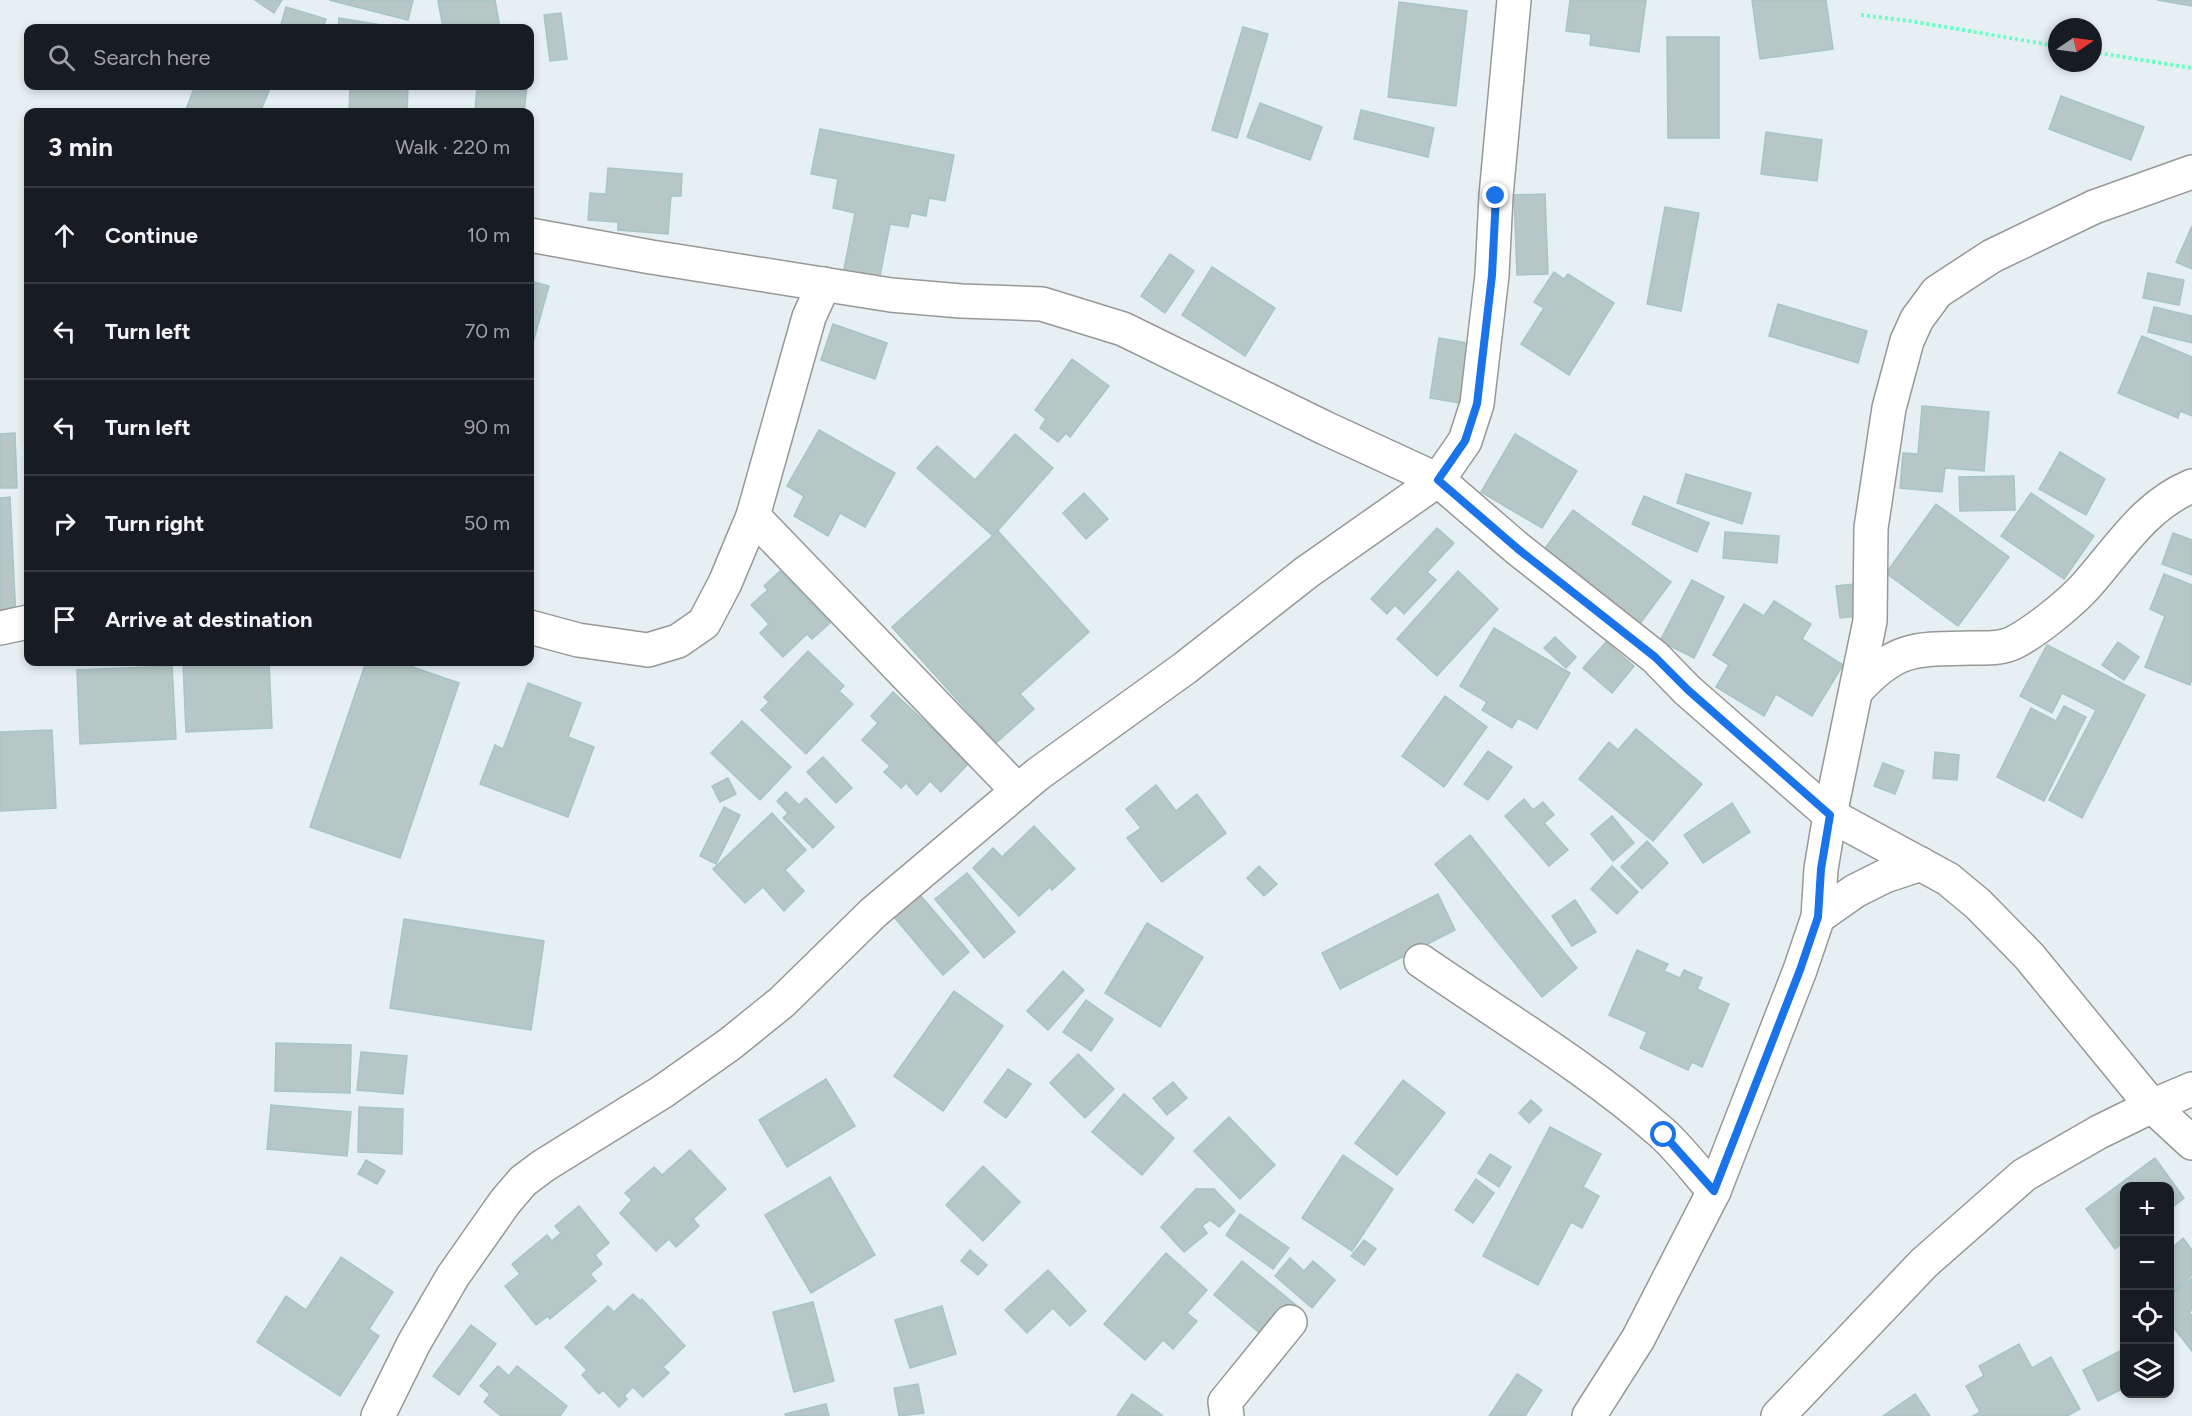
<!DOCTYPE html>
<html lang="en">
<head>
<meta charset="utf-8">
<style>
	body { margin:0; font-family:Figtree,sans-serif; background:#20242c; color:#f1f3f6 }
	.controls { position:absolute; right:18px; bottom:18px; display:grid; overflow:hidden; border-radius:12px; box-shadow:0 3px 9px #0003 }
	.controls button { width:54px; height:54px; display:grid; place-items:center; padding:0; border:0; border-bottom:2px solid #363941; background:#171b24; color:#f1f3f6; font:30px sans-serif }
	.compass { position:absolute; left:2048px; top:18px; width:54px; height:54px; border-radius:50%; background:#171b24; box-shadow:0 3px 9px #0003; rotate:77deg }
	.stop { position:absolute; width:18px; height:18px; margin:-14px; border:4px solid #1a73e8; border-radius:50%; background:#fff }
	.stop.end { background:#1a73e8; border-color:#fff; box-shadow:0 2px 6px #0008 }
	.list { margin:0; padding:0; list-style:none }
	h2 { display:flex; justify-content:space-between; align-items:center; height:78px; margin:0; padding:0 24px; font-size:26px }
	h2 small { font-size:20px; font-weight:400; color:#9ea1a6 }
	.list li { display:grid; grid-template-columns:39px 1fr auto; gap:18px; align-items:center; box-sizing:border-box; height:96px; padding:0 24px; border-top:2px solid #363941 }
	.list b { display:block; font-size:22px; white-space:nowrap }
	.list em { font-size:20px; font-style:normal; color:#9ea1a6 }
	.icon { flex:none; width:33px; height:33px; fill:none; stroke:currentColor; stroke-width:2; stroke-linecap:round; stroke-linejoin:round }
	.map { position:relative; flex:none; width:2192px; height:1416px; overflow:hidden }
	.search { position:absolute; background:#171b24; box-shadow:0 3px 9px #0003; left:24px; top:24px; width:510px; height:66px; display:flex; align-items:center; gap:15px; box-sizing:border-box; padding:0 21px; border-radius:12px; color:#9ea1a6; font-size:22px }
	.panel { position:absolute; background:#171b24; box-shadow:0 3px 9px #0003; left:24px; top:108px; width:510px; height:558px; border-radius:12px }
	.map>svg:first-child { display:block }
	.building { fill:#b6c7c6; stroke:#a7c5c4; stroke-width:1.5 }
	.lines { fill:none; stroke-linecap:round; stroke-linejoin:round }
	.minor-casing { stroke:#989898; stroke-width:36 }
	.path { stroke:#6affc7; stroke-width:4; stroke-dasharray:3 3; stroke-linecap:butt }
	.minor { stroke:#fff; stroke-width:33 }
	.route { stroke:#1a73e8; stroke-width:8 }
</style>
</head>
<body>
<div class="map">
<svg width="2192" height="1416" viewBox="0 0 2192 1416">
	<rect width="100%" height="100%" fill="#e6f0f2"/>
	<g class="building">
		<polygon points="255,0 282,0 274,13"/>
		<polygon points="329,0 413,0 408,20"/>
		<polygon points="438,0 495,0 500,28 443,28"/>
		<polygon points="1570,0 1646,0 1639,52 1590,45 1591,34 1566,31"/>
		<polygon points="1752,0 1826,0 1833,49 1760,59"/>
		<polygon points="2157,0 2192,0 2192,6"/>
		<polygon points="1399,2 1467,11 1456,106 1388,97"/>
		<polygon points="286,7 326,19 323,28 280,28"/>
		<polygon points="561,13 567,59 550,61 544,15"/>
		<polygon points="339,18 400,28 338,28"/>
		<polygon points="1243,27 1268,34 1237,138 1212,130"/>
		<polygon points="1667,37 1719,37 1719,138 1668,138"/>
		<polygon points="195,86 263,86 270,88 261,110 268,112 185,112"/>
		<polygon points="350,86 408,86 407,112 349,112"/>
		<polygon points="477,86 527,86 524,112 475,111"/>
		<polygon points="2061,96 2144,127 2131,160 2049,129"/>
		<polygon points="1260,103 1322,127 1310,160 1247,137"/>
		<polygon points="1361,110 1434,128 1428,157 1354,139"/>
		<polygon points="820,129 954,155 945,201 929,198 926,216 911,213 908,227 890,224 879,281 843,274 855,213 833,208 838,179 811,174"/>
		<polygon points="1766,132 1822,140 1817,181 1761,174"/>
		<polygon points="608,168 682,174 681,196 671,196 668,234 618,230 618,222 588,220 590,193 606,194"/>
		<polygon points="1545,194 1548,274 1517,275 1514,195"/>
		<polygon points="1665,207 1699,213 1681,311 1647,304"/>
		<polygon points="2192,226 2192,269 2176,262"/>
		<polygon points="1170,254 1194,271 1165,313 1141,296"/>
		<polygon points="1212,267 1275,308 1245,356 1182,315"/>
		<polygon points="1554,272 1564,279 1568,274 1614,303 1569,375 1521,344 1544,308 1534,302"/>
		<polygon points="2148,273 2184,280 2179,305 2143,298"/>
		<polygon points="530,281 549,286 530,353"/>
		<polygon points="1778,304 1867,331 1858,363 1769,336"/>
		<polygon points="2154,307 2192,316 2192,343 2148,332"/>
		<polygon points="833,324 887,343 875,379 821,360"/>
		<polygon points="2142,336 2192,357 2192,416 2180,411 2178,418 2118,393"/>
		<polygon points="1439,338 1468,343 1459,403 1430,398"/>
		<polygon points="1072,359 1109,386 1070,437 1066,433 1058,442 1040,428 1046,419 1035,410"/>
		<polygon points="1922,406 1989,412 1984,471 1945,468 1942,492 1900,488 1903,453 1918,454"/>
		<polygon points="819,430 895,473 865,527 840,513 828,536 794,516 804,496 787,486"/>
		<polygon points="15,433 17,488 0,488 0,434"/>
		<polygon points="1015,434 1053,468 993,536 917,468 937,446 975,480"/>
		<polygon points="1515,434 1577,471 1542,528 1481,492"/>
		<polygon points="2060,452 2105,479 2086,515 2039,489"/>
		<polygon points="1686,474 1751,493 1742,524 1677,503"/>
		<polygon points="2014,476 2015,510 1960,511 1959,477"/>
		<polygon points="1084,493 1108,519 1086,539 1063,513"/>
		<polygon points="2031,493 2094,536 2064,579 2001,536"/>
		<polygon points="1644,496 1709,523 1697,552 1632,524"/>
		<polygon points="10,497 16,619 0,619 0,498"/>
		<polygon points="1936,504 2009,557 1958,626 1886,573"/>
		<polygon points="1573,510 1671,582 1633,633 1535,562"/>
		<polygon points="1437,528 1454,543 1427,572 1436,580 1404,614 1395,605 1387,614 1371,599"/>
		<polygon points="998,531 1089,632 1020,694 1034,709 996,743 892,627"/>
		<polygon points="1725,532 1779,536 1777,563 1723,558"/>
		<polygon points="2173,533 2192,540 2192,575 2162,564"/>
		<polygon points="780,571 830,623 812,639 807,634 783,657 760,633 769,624 751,605 768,590 764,586"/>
		<polygon points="1458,571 1498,609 1437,676 1397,639"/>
		<polygon points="2164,574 2192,585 2192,679 2190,685 2145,667 2165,616 2150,609"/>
		<polygon points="1692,580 1724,597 1694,658 1660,641"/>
		<polygon points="1855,584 1859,616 1840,618 1836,586"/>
		<polygon points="1774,601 1811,624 1802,639 1843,665 1812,716 1776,694 1764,716 1716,687 1729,665 1713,655 1744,604 1764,616"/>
		<polygon points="1494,628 1570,673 1537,729 1518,718 1512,728 1482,710 1487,702 1460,686"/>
		<polygon points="1555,637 1576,657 1566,668 1544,648"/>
		<polygon points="1606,642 1634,666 1612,693 1583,668"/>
		<polygon points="2118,642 2139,657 2124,680 2102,665"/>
		<polygon points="2047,645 2145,695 2082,818 2049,800 2096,710 2062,693 2052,713 2020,696"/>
		<polygon points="808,651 844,686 839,691 853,704 806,754 761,710 769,702 764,697"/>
		<polygon points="183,662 269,662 272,728 186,732"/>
		<polygon points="366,662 398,662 459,683 400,858 310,827"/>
		<polygon points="172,666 176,739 80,744 77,670"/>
		<polygon points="528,683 581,703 568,737 594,747 568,817 480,784 495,745 503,749"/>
		<polygon points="893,692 969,763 941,792 930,781 917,795 906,783 901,788 884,772 890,766 862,740 878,723 871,716"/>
		<polygon points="1445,696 1487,727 1444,787 1402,756"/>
		<polygon points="2064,706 2086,717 2044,801 1997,777 2031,708 2056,721"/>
		<polygon points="742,721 791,767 760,800 711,753"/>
		<polygon points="1636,729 1702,784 1653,841 1579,779 1609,742 1618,750"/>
		<polygon points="52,730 56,808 0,811 0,732"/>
		<polygon points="1488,751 1512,767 1488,800 1464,784"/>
		<polygon points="1935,752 1959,755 1957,780 1933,778"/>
		<polygon points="823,757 852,788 836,803 807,772"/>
		<polygon points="1883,763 1904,771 1895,794 1874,786"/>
		<polygon points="728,778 736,794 720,802 712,786"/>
		<polygon points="1156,785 1176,811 1197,794 1226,833 1162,882 1127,838 1141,828 1126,809"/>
		<polygon points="786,792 799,805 806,798 834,827 813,848 783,818 788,813 777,801"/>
		<polygon points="1524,799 1533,810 1543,802 1554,815 1544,823 1568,850 1549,866 1505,816"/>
		<polygon points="1732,803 1750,832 1703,863 1684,835"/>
		<polygon points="724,807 740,815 716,864 700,856"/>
		<polygon points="772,813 806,850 785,870 804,891 784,911 763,887 745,903 713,869"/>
		<polygon points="1612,816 1634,843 1613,861 1591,834"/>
		<polygon points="1034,826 1075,869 1052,890 1050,887 1019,916 973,868 993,848 1002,857"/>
		<polygon points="1470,835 1577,968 1542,997 1435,864"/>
		<polygon points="1647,841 1668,863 1642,889 1621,867"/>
		<polygon points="1259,866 1277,884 1264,896 1247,878"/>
		<polygon points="1612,866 1638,892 1617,914 1591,889"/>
		<polygon points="967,873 1015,932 984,958 935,899"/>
		<polygon points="1438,894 1455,930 1340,989 1322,953"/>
		<polygon points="920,895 969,952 943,975 894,917"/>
		<polygon points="1575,900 1596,932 1572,946 1552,916"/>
		<polygon points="404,919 544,941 531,1030 390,1008"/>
		<polygon points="1147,923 1203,957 1160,1027 1105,993"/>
		<polygon points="1637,950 1668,964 1664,971 1680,978 1684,970 1702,978 1697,989 1729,1004 1702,1067 1692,1062 1688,1070 1640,1048 1647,1032 1609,1015"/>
		<polygon points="1063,971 1084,990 1048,1030 1027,1011"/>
		<polygon points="954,991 1003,1026 943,1111 894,1076"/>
		<polygon points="1086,1000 1113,1019 1091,1051 1063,1032"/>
		<polygon points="276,1043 351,1045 350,1093 275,1091"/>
		<polygon points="361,1052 407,1056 403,1094 357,1090"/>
		<polygon points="1078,1054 1114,1089 1085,1118 1050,1083"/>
		<polygon points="1008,1069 1031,1084 1006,1118 984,1102"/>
		<polygon points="826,1079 855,1126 787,1167 759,1120"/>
		<polygon points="1403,1080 1445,1113 1397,1175 1355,1143"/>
		<polygon points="1173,1082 1187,1098 1167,1115 1153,1098"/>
		<polygon points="1124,1094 1174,1138 1142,1175 1092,1132"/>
		<polygon points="1531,1100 1542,1110 1529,1123 1519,1113"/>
		<polygon points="271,1105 351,1112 347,1156 267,1149"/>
		<polygon points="359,1107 403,1109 402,1154 358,1152"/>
		<polygon points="1229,1117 1275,1165 1240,1199 1194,1151"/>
		<polygon points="1550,1127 1601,1154 1583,1187 1599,1196 1582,1228 1571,1222 1538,1285 1483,1256"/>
		<polygon points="690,1150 726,1189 693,1219 699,1226 676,1247 669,1239 656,1251 620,1213 632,1200 625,1193 654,1167 662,1175"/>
		<polygon points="1490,1154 1511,1167 1499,1187 1478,1173"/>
		<polygon points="1343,1155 1393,1189 1352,1251 1302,1218"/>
		<polygon points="2155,1158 2184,1198 2170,1209 2170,1186 2124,1186 2124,1242 2115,1249 2086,1209"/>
		<polygon points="366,1160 385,1171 377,1184 358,1174"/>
		<polygon points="983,1166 1020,1202 983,1241 946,1205"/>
		<polygon points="830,1177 875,1255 811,1293 765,1215"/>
		<polygon points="1476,1179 1494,1193 1473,1223 1455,1210"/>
		<polygon points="1196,1189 1214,1189 1235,1211 1219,1227 1210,1220 1202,1226 1207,1233 1184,1252 1161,1227"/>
		<polygon points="579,1206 609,1243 595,1255 602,1264 590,1274 596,1281 550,1319 548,1316 536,1325 505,1286 520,1274 512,1264 547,1235 552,1241 561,1233 555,1226"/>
		<polygon points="1240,1214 1289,1248 1273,1269 1226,1235"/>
		<polygon points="2183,1238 2192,1250 2192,1275 2170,1294 2170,1250"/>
		<polygon points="1364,1240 1376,1249 1364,1265 1351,1256"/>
		<polygon points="970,1250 987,1265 978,1275 961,1261"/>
		<polygon points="1166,1253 1207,1290 1187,1313 1197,1321 1173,1349 1163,1340 1145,1360 1104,1324"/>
		<polygon points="341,1257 393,1292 369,1329 379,1336 340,1396 257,1342 286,1296 306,1310"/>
		<polygon points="1290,1258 1304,1271 1313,1261 1335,1280 1312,1308 1275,1276"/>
		<polygon points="1242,1261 1296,1305 1268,1340 1214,1295"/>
		<polygon points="1048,1270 1086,1311 1070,1326 1053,1308 1027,1333 1005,1310"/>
		<polygon points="2192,1278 2192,1310 2189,1312 2192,1316 2192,1351 2170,1323 2170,1295"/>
		<polygon points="633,1294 640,1301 642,1299 685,1346 663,1367 669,1373 643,1397 633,1387 624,1396 627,1399 619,1407 603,1390 599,1394 582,1375 587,1370 565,1347 608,1306 614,1312"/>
		<polygon points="813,1302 834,1381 794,1392 773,1312"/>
		<polygon points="942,1306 956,1354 910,1368 895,1320"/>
		<polygon points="471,1325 496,1344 459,1395 433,1376"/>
		<polygon points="2019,1344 2032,1368 2051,1357 2080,1409 2067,1416 1973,1416 1980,1412 1966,1386 1984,1376 1979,1366"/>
		<polygon points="2124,1349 2124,1388 2098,1401 2083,1370"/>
		<polygon points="498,1366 509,1376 517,1366 567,1406 560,1416 501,1416 484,1402 490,1394 480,1386"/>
		<polygon points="1517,1374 1542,1390 1525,1416 1489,1416"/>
		<polygon points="918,1384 924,1413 899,1416 894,1388"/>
		<polygon points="1132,1394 1162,1415 1162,1416 1117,1416"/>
		<polygon points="1915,1394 1930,1416 1883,1416"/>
		<polygon points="826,1404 829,1416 786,1416 785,1414"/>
	</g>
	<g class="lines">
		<defs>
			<g id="minor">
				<polyline points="530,235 651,257 891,295 961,301 1042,304 1123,329 1325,428 1438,480 1518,549 1655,657 1687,690 1830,815 1948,879 1978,904 2029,956 2152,1106 2192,1143"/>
				<polyline points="753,516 1018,791"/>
				<polyline points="530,627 578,640 648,650 678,641 704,623 725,583 753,516 809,317 824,284"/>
				<polyline points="0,628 28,622"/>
				<path d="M1857,690C1896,647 1915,649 1971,648C1986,648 2002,649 2015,642C2036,631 2068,605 2084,588C2118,551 2143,506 2192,486"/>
				<polyline points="1818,917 1855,891 1885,876 1921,864"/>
				<path d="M1421,961C1502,1017 1588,1068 1662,1133C1681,1150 1697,1172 1714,1191"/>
				<polyline points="378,1416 414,1343 453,1276 505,1202 523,1181 543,1166 662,1092 730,1044 782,1002 873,913 1038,774 1185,668 1307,572 1438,480 1465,441 1477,404 1492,275 1496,196 1514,0"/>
				<polyline points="1227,1416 1225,1402 1290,1322"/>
				<polyline points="1589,1416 1638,1339 1714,1191 1800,970 1818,917 1821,869 1830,815 1870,621 1871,528 1889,408 1907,341 1917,319 1937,292 1992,256 2094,207 2192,172"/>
				<polyline points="1778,1416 1924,1263 2024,1175 2099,1132 2152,1106 2192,1089"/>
			</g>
		</defs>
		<use href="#minor" class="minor-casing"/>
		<g class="path">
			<polyline points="1861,15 1910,21 2057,46"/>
			<polyline points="2093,52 2192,68"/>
		</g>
		<use href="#minor" class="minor"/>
	</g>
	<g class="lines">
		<polyline class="route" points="1496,196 1492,275 1477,404 1465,441 1438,480 1518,549 1655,657 1688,690 1830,815 1821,869 1818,917 1800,970 1714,1191 1664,1135"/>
	</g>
</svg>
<div class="controls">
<button>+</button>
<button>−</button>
<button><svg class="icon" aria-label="locate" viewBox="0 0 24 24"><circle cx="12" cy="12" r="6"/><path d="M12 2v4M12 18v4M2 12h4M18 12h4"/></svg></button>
<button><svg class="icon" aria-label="layers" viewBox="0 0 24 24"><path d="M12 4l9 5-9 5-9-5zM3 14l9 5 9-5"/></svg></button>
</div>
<svg class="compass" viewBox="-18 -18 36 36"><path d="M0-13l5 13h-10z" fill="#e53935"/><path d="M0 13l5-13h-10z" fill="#9ea1a6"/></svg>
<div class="stop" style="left:1664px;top:1135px"></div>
<div class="stop end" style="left:1496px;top:196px"></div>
<div class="search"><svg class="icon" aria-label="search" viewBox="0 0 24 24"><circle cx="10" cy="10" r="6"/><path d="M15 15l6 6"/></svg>Search here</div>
<section class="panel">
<h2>3 min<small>Walk · 220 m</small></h2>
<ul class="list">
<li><svg class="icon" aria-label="ahead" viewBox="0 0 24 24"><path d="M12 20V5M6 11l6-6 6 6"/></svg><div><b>Continue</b></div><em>10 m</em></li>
<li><svg class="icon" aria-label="left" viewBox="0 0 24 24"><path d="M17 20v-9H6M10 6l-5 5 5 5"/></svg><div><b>Turn left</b></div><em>70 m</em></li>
<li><svg class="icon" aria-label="left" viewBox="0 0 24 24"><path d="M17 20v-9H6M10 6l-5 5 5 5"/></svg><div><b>Turn left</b></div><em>90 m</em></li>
<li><svg class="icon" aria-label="right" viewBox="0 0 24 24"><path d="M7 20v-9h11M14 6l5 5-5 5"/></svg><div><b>Turn right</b></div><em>50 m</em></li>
<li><svg class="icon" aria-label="arrive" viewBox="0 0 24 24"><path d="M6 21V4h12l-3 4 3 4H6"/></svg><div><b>Arrive at destination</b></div></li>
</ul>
</section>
</div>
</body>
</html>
